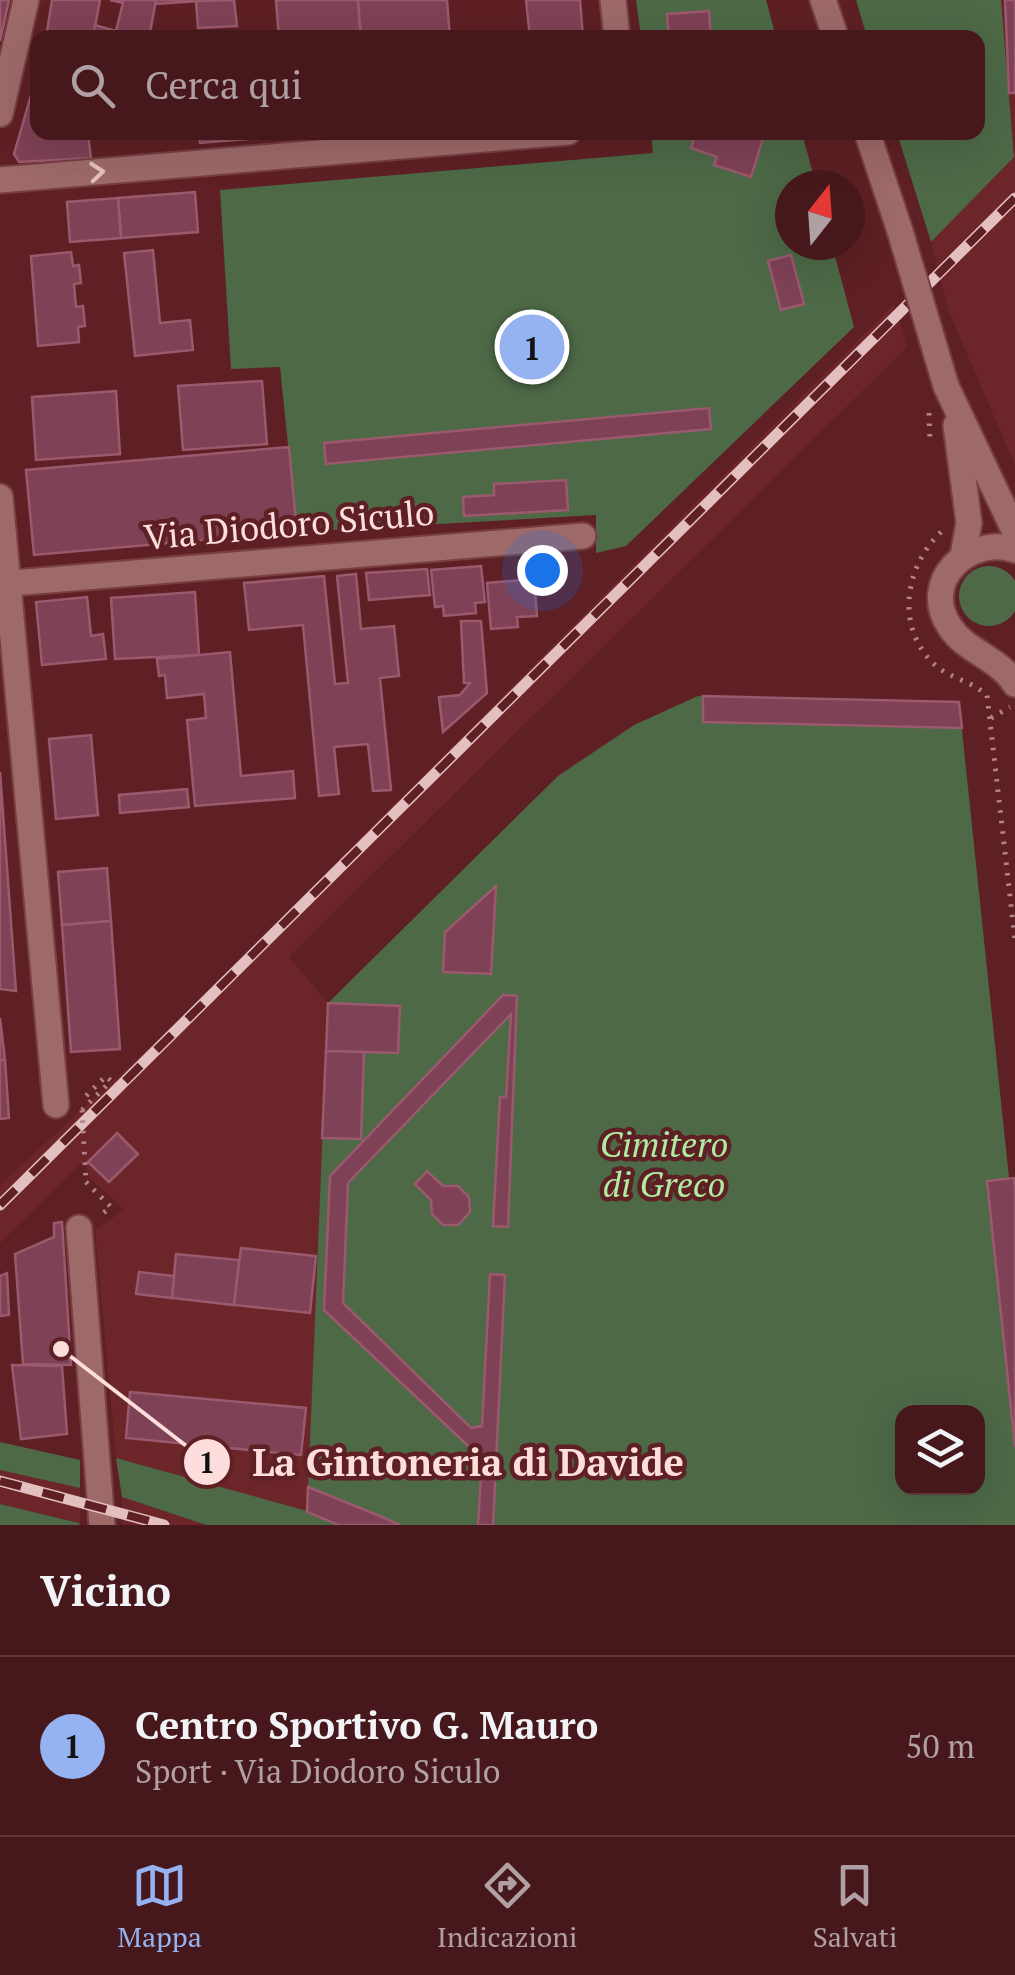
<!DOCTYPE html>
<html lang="it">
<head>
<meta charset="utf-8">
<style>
	body { margin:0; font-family:"PT Serif",serif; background:#4d2124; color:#f1f3f6 }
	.controls { position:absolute; right:30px; bottom:30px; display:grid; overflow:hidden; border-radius:20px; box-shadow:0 10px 40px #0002 }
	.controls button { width:90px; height:90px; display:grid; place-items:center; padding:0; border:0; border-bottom:2px solid #5e373a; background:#46181b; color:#f1f3f6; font:50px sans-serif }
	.compass { position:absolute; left:775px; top:170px; width:90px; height:90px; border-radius:50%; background:#46181b; box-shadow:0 10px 40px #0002; rotate:17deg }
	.you { position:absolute; left:542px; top:570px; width:35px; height:35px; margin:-25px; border:8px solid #fff; border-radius:50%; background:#1a73e8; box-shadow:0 0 0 15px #1a73e833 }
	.badge { display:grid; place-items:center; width:65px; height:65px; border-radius:50%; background:#95b2f1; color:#111; font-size:32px; font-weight:700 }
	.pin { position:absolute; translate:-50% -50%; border:5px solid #fff; box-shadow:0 2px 10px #0006 }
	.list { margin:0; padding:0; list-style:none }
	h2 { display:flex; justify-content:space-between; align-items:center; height:130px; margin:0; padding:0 40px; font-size:42px }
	h2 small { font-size:32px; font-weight:400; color:#b0a0a3 }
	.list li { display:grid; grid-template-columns:65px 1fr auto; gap:30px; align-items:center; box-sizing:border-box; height:180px; padding:0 40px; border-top:2px solid #5e373a }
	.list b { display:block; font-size:38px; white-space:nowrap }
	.list p { margin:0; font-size:32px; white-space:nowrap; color:#b0a0a3 }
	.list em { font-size:32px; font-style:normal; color:#b0a0a3 }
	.icon { flex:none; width:55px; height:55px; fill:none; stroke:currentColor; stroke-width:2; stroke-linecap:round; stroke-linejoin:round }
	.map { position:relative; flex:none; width:1015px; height:1525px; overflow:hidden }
	.search { position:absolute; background:#46181b; box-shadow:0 10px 40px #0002; left:30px; right:30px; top:30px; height:110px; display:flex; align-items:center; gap:25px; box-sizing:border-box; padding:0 35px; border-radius:20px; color:#b0a0a3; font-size:38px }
	.sheet { height:310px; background:#46181b }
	nav { display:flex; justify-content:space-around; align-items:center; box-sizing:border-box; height:140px; border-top:2px solid #5e373a; background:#46181b; font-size:28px; color:#b0a0a3 }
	nav a { display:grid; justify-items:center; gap:5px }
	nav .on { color:#95b2f1 }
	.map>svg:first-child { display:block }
	.built { fill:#6c2529 }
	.green { fill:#4d6946; fill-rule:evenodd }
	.building { fill:#7e4156; stroke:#9b596e; stroke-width:2.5 }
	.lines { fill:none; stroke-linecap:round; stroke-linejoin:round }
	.minor-casing { stroke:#783e42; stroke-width:29 }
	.path { stroke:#b28485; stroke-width:5; stroke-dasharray:2.5 8; stroke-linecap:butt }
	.minor { stroke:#9d6969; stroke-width:25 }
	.rail-casing { stroke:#e4bfbf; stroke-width:11 }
	.rail { stroke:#5e2024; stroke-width:8; stroke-dasharray:22; stroke-linecap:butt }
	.minor-bridge-casing { stroke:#783e42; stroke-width:29; stroke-linecap:butt }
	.path-bridge { stroke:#b28485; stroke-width:5; stroke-dasharray:2.5 8; stroke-linecap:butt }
	.minor-bridge { stroke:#9d6969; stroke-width:25 }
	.oneway { stroke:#e6c1c0 }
	.labels { text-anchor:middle; stroke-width:9; stroke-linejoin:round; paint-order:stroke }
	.street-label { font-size:35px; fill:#fededd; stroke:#5e2024 }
	.park-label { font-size:35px; font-style:italic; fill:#afeba0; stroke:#5e2024 }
	.leader { fill:none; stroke:#fededd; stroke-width:4 }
	.callout-dot { fill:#fededd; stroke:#5e2024; stroke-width:4 }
	.mark-label { font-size:30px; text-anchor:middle; font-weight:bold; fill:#111 }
	.callout-label { font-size:38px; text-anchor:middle; font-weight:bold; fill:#fededd; stroke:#5e2024; stroke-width:9; stroke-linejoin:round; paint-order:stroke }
</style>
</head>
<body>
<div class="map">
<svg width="1015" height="1525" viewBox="0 0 1015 1525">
	<rect width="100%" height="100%" fill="#5e2024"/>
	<g class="built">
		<polygon points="1001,0 1015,0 1015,465 949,312 931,242 1014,157"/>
		<polygon points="894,304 907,347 289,957 328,1003 307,1512 116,1458 95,1230 124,1210 89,1177 85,1160 0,1243 0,1185 179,1020"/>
		<polygon points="0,1470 80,1488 80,1523 0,1504"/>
		<polygon points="122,1497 206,1525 123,1525"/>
	</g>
	<g class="green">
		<polygon points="636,0 766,0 776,37 641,37"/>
		<polygon points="856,0 1001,0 1014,157 931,242 897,133 978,132 978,38 867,37"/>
		<polygon points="651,133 802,133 816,185 790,185 790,245 832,245 854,327 626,546 596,553 596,515 297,532 280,367 231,369 220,190 653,153"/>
		<circle cx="989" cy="596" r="30"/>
		<path d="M698,696L959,702L1009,1178H1014L1015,1188V1525H206L122,1497L116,1458L307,1511L328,1003L558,776L634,725ZM902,1412H978V1488H902Z"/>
		<polygon points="0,1442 80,1460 80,1488 0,1470"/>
		<polygon points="0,1504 79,1523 80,1525 0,1525"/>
	</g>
	<g class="building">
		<polygon points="0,0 9,0 0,41"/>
		<polygon points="52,0 100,0 93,38 46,38"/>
		<polygon points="110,0 156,0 149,38 93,38 95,25 116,31 123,3"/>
		<polygon points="156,0 214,0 156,4"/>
		<polygon points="234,0 237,26 198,28 196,1"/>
		<polygon points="276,0 358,0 361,38 279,38"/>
		<polygon points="358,0 447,0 450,38 361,38"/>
		<polygon points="526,0 580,0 583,38 530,38"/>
		<polygon points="1005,0 1015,0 1015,93 1009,93"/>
		<polygon points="709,11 711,38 669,38 667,14"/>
		<polygon points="38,71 38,132 95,132 88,135 91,158 19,162 14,154"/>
		<polygon points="199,132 246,132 246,139 200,143"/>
		<polygon points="246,132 286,132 287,136 246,139"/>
		<polygon points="696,132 765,132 751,177 714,165 717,157 691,148"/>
		<polygon points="195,192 198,232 121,238 118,198"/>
		<polygon points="118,198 121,238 70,242 67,202"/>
		<polygon points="153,250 160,323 190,320 193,350 135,356 124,253"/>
		<polygon points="71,252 73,266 79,265 81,283 74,284 76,307 83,306 85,326 78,327 79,342 38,346 31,256"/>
		<polygon points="791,255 804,304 781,310 768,261"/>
		<polygon points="262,381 267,444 183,450 178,386"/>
		<polygon points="116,391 120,454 36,460 32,397"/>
		<polygon points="709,408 711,429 326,464 324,443"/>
		<polygon points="289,447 297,532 34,555 26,470"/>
		<polygon points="566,480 568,510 464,516 463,497 494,495 494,484"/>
		<polygon points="481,566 485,602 475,603 476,613 444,616 443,606 435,607 431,570"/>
		<polygon points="427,569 430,595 369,600 366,573"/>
		<polygon points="356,574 361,629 394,626 399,676 380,678 391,790 373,791 368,744 334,747 339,794 319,796 303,625 249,630 244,583 324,576 335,684 348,683 337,576"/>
		<polygon points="534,579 537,616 517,617 518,627 491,629 487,583"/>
		<polygon points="195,592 199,655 115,659 111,598"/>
		<polygon points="87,597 91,636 103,634 106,659 42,665 36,602"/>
		<polygon points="461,621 481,621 487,693 443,732 439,697 460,695 470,683 464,683"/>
		<polygon points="230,652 241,776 293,771 295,798 195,806 187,720 206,718 204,694 167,698 165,675 159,676 157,659"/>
		<polygon points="703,696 959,702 962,728 703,722"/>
		<polygon points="91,735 98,815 56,819 49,739"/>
		<polygon points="0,772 16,991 0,989"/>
		<polygon points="187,789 189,807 120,813 119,795"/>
		<polygon points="107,868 111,921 62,925 58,872"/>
		<polygon points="496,886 491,974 443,972 445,932"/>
		<polygon points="111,921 120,1049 71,1052 62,925"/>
		<polygon points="503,995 517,996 508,1227 493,1226 500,1097 506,1097 511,1014 348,1183 343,1303 471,1428 482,1426 490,1274 505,1275 493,1525 478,1525 482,1459 324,1310 330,1176"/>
		<polygon points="328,1003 400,1006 398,1053 326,1051"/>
		<polygon points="0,1018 5,1060 0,1060"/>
		<polygon points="326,1051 364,1052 361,1139 322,1138"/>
		<polygon points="0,1060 5,1060 9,1118 0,1119"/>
		<polygon points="117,1133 138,1154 109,1182 88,1162"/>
		<polygon points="427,1171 443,1186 458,1186 469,1197 470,1212 458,1225 443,1225 432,1214 431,1200 415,1184"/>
		<polygon points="1014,1178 1015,1188 1015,1447 987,1181"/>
		<polygon points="62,1222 71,1365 23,1364 15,1254 54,1237 54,1223"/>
		<polygon points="241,1248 316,1256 310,1313 234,1305"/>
		<polygon points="176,1254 239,1260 234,1305 172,1298"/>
		<polygon points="139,1272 174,1276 172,1298 136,1294"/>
		<polygon points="7,1273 9,1315 0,1316 0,1276"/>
		<polygon points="12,1365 62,1366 67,1434 21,1439"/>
		<polygon points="130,1392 306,1408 301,1455 126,1438"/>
		<polygon points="308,1487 375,1514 400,1525 339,1525 307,1512"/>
	</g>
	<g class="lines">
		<defs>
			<g id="minor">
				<polyline points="613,0 617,38"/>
				<polyline points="823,0 836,38"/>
				<polyline points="0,114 26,0"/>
				<polyline points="867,132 900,231"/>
				<polyline points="0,180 568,132"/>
				<polyline points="946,386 1015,532"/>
				<polyline points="956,425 969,523 963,555"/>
				<polyline points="0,497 56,1105"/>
				<path d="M1015,550C969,534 919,582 950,627C966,652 998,657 1015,684"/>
				<polyline points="0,584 583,536"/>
				<polyline points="79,1228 102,1525"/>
			</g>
		</defs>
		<use href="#minor" class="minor-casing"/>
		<g class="path">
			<polyline points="929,413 930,442"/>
			<path d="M941,532C906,565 894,626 934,664C949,678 971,681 987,695L1015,940"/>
			<polyline points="991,718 1010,707"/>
			<polyline points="82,1110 111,1081 106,1076 82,1100"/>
			<polyline points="86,1182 111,1207 98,1217"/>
		</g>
		<use href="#minor" class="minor"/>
		<defs>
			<g id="rail">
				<polyline points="0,1205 1015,198"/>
				<polyline points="0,1481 164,1525"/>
			</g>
		</defs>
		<use href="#rail" class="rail-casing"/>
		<use href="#rail" class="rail"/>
		<defs>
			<polyline id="minor-bridge" points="900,231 946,386"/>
		</defs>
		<use href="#minor-bridge" class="minor-bridge-casing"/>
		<polyline class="path-bridge" points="82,1110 86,1182"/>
		<use href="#minor-bridge" class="minor-bridge"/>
	</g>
	<defs><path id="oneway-chevron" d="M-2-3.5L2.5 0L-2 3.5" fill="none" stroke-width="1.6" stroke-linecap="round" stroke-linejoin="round" transform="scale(2.5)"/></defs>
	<use class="oneway" href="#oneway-chevron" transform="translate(97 172) rotate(-5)"/>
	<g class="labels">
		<g class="street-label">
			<text transform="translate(289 525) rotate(-5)" y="12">Via Diodoro Siculo</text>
		</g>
		<g class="park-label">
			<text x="664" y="1157">Cimitero<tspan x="664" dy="40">di Greco</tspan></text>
		</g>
	</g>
	<path class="leader" d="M61 1349L207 1462"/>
	<g class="callout-dot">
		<circle cx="61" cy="1349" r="10"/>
		<circle cx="207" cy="1462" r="25"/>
	</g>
	<g class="mark-label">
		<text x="207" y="1473">1</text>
	</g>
	<g class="callout-label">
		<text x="468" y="1476">La Gintoneria di Davide</text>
	</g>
</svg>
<div class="controls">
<button><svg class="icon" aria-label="layers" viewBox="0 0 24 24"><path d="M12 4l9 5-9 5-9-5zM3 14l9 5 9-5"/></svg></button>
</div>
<svg class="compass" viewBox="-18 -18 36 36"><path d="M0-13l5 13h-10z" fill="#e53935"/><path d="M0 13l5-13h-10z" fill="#b0a0a3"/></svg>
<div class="you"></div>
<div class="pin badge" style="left:532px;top:347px">1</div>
<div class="search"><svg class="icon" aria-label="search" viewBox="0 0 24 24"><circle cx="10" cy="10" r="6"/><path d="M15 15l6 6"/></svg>Cerca qui</div>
</div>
<section class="sheet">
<h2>Vicino<small></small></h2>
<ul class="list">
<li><span class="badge">1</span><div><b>Centro Sportivo G. Mauro</b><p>Sport · Via Diodoro Siculo</p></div><em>50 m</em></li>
</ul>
</section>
<nav>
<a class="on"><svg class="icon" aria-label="map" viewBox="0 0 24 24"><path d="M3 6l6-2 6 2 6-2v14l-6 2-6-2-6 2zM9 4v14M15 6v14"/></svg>Mappa</a>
<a><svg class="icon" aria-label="directions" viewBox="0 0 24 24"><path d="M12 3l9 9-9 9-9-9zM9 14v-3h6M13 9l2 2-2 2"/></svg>Indicazioni</a>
<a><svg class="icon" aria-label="saved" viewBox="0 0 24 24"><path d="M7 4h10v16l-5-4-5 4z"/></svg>Salvati</a>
</nav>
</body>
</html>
